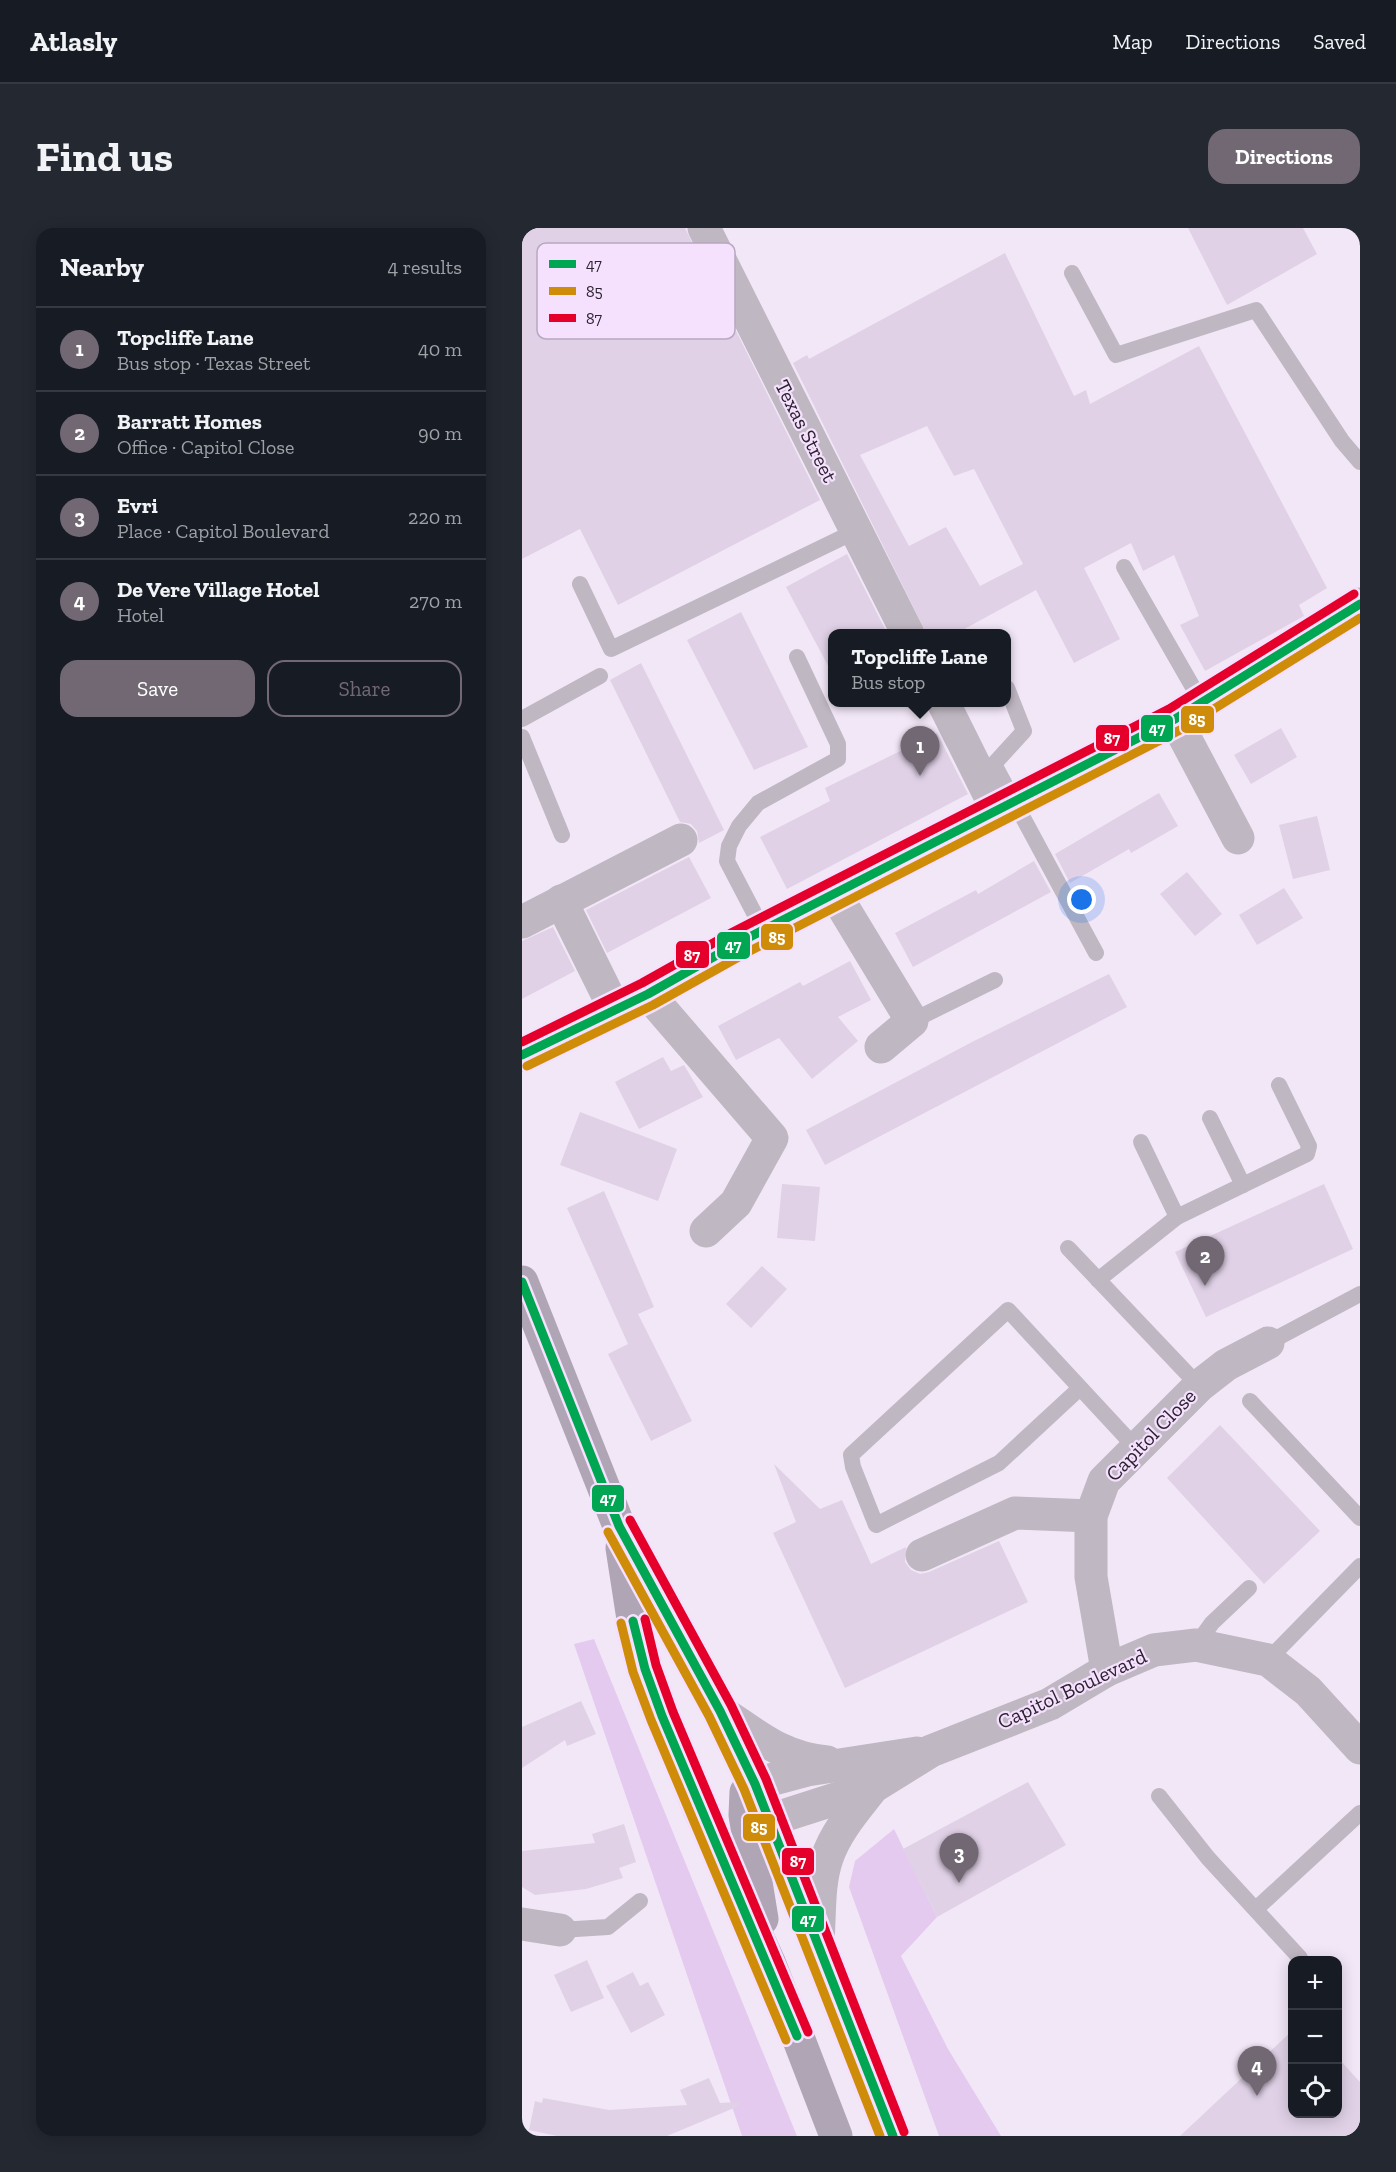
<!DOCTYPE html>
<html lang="en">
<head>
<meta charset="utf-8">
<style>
	body { margin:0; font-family:"Zilla Slab",serif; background:#242831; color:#f1f3f6 }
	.controls { position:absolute; right:18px; bottom:18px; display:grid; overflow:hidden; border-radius:12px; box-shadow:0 3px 15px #0003 }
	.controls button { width:54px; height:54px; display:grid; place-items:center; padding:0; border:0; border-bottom:2px solid #363941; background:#171b24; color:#f1f3f6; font:30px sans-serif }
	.you { position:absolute; left:560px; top:672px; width:21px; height:21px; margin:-15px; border:4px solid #fff; border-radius:50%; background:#1a73e8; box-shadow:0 0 0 9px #1a73e833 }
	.badge { display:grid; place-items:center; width:39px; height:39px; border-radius:50%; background:#716874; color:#fff; font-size:20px; font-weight:700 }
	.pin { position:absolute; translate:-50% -50px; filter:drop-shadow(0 2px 3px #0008) }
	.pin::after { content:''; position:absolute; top:32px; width:21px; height:18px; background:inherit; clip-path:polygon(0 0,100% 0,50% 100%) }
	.popup { position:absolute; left:306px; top:401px; width:183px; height:78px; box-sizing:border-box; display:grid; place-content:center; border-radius:12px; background:#171b24; filter:drop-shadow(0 2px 4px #0005); font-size:20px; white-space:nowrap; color:#9ea1a6 }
	.popup b { font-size:22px; color:#f1f3f6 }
	.popup::after { content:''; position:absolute; left:50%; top:100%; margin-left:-12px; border:12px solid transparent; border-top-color:#171b24 }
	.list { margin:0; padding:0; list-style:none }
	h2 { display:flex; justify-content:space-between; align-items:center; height:78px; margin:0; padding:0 24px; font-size:26px }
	h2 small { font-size:20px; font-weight:400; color:#9ea1a6 }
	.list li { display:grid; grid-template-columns:39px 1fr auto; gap:18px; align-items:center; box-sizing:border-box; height:84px; padding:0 24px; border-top:2px solid #363941 }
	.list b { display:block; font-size:22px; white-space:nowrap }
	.list p { margin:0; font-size:20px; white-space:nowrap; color:#9ea1a6 }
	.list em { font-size:20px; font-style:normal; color:#9ea1a6 }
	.actions { display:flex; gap:12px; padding:18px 24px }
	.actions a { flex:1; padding:14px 0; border:2px solid #716874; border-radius:18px; text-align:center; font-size:21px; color:#716874 }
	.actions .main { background:#716874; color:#fff }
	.icon { flex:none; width:33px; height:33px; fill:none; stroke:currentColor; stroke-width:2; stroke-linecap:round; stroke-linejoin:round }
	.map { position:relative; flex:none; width:838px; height:1908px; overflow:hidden; border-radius:18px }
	header { display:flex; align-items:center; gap:36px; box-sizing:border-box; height:84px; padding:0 30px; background:#171b24; border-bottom:2px solid #363941 }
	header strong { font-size:28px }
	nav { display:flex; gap:33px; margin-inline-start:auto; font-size:21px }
	.intro { display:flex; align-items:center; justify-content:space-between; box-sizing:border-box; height:144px; padding:0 36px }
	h1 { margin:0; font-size:42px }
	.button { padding:15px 27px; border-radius:18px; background:#716874; color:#fff; font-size:21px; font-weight:700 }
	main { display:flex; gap:36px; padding:0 36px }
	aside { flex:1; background:#171b24; border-radius:18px; box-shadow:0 3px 15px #0003 }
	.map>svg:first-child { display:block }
	.green { fill:#e5caf0 }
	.building { fill:#e0d1e7; fill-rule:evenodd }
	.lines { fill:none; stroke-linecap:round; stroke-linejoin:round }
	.lane { stroke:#bfb7c2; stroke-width:16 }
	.street { stroke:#bfb7c2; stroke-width:33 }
	.primary { stroke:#b0a5b5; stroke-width:33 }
	.bus-1-casing { stroke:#f5e0fe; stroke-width:14 }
	.bus-2-casing { stroke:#f5e0fe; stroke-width:14 }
	.bus-3-casing { stroke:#f5e0fe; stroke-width:14 }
	.bus-1 { stroke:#00a651; stroke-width:9 }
	.bus-2 { stroke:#ce8c09; stroke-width:9 }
	.bus-3 { stroke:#e4002b; stroke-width:9 }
	.labels { text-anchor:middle; stroke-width:4.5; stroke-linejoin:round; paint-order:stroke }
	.street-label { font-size:21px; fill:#2b232e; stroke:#f5e0fe }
	.key { fill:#f5e0fe; stroke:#b8a7c0; stroke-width:1.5 }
	.key-label { font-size:16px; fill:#2b232e }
	.line-badge { stroke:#f5e0fe; stroke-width:2 }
	.badge-label { font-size:16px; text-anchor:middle; font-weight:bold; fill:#fff }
</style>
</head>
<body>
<header>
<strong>Atlasly</strong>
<nav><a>Map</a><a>Directions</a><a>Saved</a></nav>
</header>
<div class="intro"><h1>Find us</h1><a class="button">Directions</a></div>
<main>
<aside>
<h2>Nearby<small>4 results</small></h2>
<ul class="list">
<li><span class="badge">1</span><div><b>Topcliffe Lane</b><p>Bus stop · Texas Street</p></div><em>40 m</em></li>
<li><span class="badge">2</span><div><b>Barratt Homes</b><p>Office · Capitol Close</p></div><em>90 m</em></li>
<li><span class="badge">3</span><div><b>Evri</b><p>Place · Capitol Boulevard</p></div><em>220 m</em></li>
<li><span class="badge">4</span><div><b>De Vere Village Hotel</b><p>Hotel</p></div><em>270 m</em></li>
</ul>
<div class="actions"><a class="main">Save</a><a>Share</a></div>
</aside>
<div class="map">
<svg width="838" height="1908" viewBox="0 0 838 1908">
	<rect width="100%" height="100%" fill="#f2e7f7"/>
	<g class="green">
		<polygon points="72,1411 275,1908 220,1908 52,1416"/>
		<polygon points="372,1601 415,1689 379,1728 426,1821 479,1908 417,1908 327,1659 333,1633"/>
	</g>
	<g class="building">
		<polygon points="0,0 163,0 298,272 96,377 58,301 0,331"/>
		<polygon points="666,0 781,0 795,26 705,77"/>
		<path d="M483,25L552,168L564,162L568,176L677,118L805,360L777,377L782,388L683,443L658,397L677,388L652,327L621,343L609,315L562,340L598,411L552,435L514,362L435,405H404L271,135L285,127L287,131ZM405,198L432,248L452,241L501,336L458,358L424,299L387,318L338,227Z"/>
		<polygon points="325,326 365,405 311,405 311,447 264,359"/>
		<polygon points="219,384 286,519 232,542 165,412"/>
		<polygon points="119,435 202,602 177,615 175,603 169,596 158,594 88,452"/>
		<polygon points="759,500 775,529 729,556 712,527"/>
		<polygon points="415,505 446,566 265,661 238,609 308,573 303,560"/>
		<polygon points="637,565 656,598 609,625 607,621 548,655 533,626"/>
		<polygon points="795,588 808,642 771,651 757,597"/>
		<polygon points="167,629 189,670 85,725 64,682"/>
		<polygon points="512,633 529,664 391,739 373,705 454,662 456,666"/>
		<polygon points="665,644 700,686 673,708 638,666"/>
		<polygon points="762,660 781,690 735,717 717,687"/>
		<polygon points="31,699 53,743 0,771 0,713"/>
		<polygon points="328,733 349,772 316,789 336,813 290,851 257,810 214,832 196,798 278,754 281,758"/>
		<polygon points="587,746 605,779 303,937 284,902 450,814"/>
		<polygon points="141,829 149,843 162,837 181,869 117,901 93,854"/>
		<polygon points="58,884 155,921 136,973 38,937"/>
		<polygon points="260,956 298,959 293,1013 255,1010"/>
		<polygon points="802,956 831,1021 684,1089 653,1024"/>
		<polygon points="82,963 132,1079 116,1086 170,1193 129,1213 86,1126 106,1116 45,980"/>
		<polygon points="240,1038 265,1061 229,1100 204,1076"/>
		<polygon points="698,1197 798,1303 742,1356 645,1250"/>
		<polygon points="252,1236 298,1281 320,1272 349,1336 384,1319 383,1334 389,1342 398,1346 407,1344 477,1313 506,1374 323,1460 251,1305 274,1294"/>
		<polygon points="59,1473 74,1506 45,1518 43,1512 0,1540 0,1499"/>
		<polygon points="506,1554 544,1617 415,1689 381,1621"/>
		<polygon points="102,1596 114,1634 97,1640 101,1650 64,1661 13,1667 0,1659 0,1623 73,1615 70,1606"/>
		<polygon points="65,1732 82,1770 49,1784 32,1747"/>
		<polygon points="111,1744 118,1758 126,1754 143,1787 109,1805 84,1758"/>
		<polygon points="771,1802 771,1886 816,1886 816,1830 838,1854 838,1908 658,1908"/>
		<polygon points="187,1850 198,1875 216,1874 217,1878 145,1908 35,1908 7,1902 13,1873 20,1875 21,1870 87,1882 165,1877 158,1862"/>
	</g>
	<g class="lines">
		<g class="lane">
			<polyline points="550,45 594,127 734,82 820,213 838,234"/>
			<polyline points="602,339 680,475"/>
			<polyline points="58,356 89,421 334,303"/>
			<polyline points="485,460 502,503 472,536 574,725"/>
			<polyline points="0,491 78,448"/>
			<polyline points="0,509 40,607"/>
			<polyline points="241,702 205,633 207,618 217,598 236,575 316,531 316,516 275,429"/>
			<polyline points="390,793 473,752"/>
			<polyline points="688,890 721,957"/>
			<polyline points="619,914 655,989"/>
			<polyline points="546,1020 677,1158"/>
			<polyline points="576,1052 655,989 785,926 787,918 757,857"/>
			<polyline points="746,1115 838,1066"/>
			<polyline points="558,1160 477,1235 354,1297 331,1239 329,1227 486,1082 614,1220"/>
			<polyline points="728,1173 838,1290"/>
			<polyline points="674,1417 690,1395 727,1360"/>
			<polyline points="746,1432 838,1338"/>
			<polyline points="637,1568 686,1630 778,1730"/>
			<polyline points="734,1681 838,1585"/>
			<polyline points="38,1702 86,1699 118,1673"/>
		</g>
		<g class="street">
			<polyline points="182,0 386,406"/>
			<polyline points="421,474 475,582"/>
			<polyline points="653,491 716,610"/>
			<polyline points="313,666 390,793 359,819"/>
			<polyline points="39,673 93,782"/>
			<polyline points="0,694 159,612"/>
			<polyline points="126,766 250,910 214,975 184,1003"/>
			<polyline points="0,827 126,766 216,715 653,491 838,376"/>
			<polyline points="400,1327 493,1285 569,1288"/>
			<polyline points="585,1442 569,1349 569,1288 582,1253 677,1158 704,1137 746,1115"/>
			<path d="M198,1483C235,1507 259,1530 305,1534"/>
			<polyline points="233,1556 285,1542 395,1525"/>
			<polyline points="248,1592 351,1559 409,1523 528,1476 585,1442 632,1422 674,1417 746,1432 786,1463 838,1520"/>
			<polyline points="0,1696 38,1702"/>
			<path d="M296,1714C298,1687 296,1656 305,1630C314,1603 334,1581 351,1559"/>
		</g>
		<g class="primary">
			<polyline points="0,1054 97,1298 198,1483 233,1556 371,1908"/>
			<polyline points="100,1320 113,1404 140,1488 177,1581 247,1734 314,1908"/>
			<polyline points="233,1556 224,1564 223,1587 240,1691"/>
		</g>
		<defs>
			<g id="bus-1">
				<polyline points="0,827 126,766 216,715 653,491 838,376"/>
				<polyline points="0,1054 97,1298 198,1483 233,1556 371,1908"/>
				<polyline points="111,1393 123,1441 140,1488 275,1808"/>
			</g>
			<g id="bus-2">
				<polyline points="5,838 131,777 222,726 658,502 838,390"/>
				<polyline points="86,1304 187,1488 222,1561 358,1908"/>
				<polyline points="99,1395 111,1444 129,1492 264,1812"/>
			</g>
			<g id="bus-3">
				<polyline points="0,814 120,755 211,704 647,481 832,366"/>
				<polyline points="108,1292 209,1477 244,1551 382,1904"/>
				<polyline points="123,1391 134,1437 151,1484 286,1804"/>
			</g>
		</defs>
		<use href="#bus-1" class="bus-1-casing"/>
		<use href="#bus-2" class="bus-2-casing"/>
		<use href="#bus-3" class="bus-3-casing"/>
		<use href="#bus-1" class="bus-1"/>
		<use href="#bus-2" class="bus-2"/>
		<use href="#bus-3" class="bus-3"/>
	</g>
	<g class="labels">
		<g class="street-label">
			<text transform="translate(284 203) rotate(63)" y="7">Texas Street</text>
			<text transform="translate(629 1207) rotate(-46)" y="7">Capitol Close</text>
			<text transform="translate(550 1461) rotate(-25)" y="7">Capitol Boulevard</text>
		</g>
	</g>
	<rect x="15" y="15" width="198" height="96" rx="9" class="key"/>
	<rect x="27" y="32" width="27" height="8" fill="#00a651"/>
	<rect x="27" y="59" width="27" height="8" fill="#ce8c09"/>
	<rect x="27" y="86" width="27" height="8" fill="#e4002b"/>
	<g class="key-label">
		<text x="64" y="42">47</text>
		<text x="64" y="69">85</text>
		<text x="64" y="96">87</text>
	</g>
	<g class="line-badge">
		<rect x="658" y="477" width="35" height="29" rx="6" fill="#ce8c09"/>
		<rect x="618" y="486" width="34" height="29" rx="6" fill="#00a651"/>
		<rect x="573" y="496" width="35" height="28" rx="6" fill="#e4002b"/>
		<rect x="238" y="695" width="34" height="28" rx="6" fill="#ce8c09"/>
		<rect x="194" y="703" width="35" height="29" rx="6" fill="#00a651"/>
		<rect x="153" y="712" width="35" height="29" rx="6" fill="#e4002b"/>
		<rect x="69" y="1256" width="34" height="29" rx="6" fill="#00a651"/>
		<rect x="220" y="1585" width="34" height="29" rx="6" fill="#ce8c09"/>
		<rect x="259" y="1619" width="34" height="29" rx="6" fill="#e4002b"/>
		<rect x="269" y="1677" width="34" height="28" rx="6" fill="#00a651"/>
	</g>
	<g class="badge-label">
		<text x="675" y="497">85</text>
		<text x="635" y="506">47</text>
		<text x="590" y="516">87</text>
		<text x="255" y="715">85</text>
		<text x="211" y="723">47</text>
		<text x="170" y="733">87</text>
		<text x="86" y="1276">47</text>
		<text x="237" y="1605">85</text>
		<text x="276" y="1639">87</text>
		<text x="286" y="1697">47</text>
	</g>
</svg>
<div class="controls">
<button>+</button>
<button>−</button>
<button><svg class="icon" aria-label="locate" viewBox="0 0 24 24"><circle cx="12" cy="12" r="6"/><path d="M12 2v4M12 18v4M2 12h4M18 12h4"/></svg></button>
</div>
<div class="you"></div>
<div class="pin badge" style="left:398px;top:548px">1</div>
<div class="popup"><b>Topcliffe Lane</b>Bus stop</div>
<div class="pin badge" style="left:683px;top:1058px">2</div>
<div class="pin badge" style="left:437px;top:1655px">3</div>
<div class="pin badge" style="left:735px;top:1868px">4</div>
</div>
</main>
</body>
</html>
